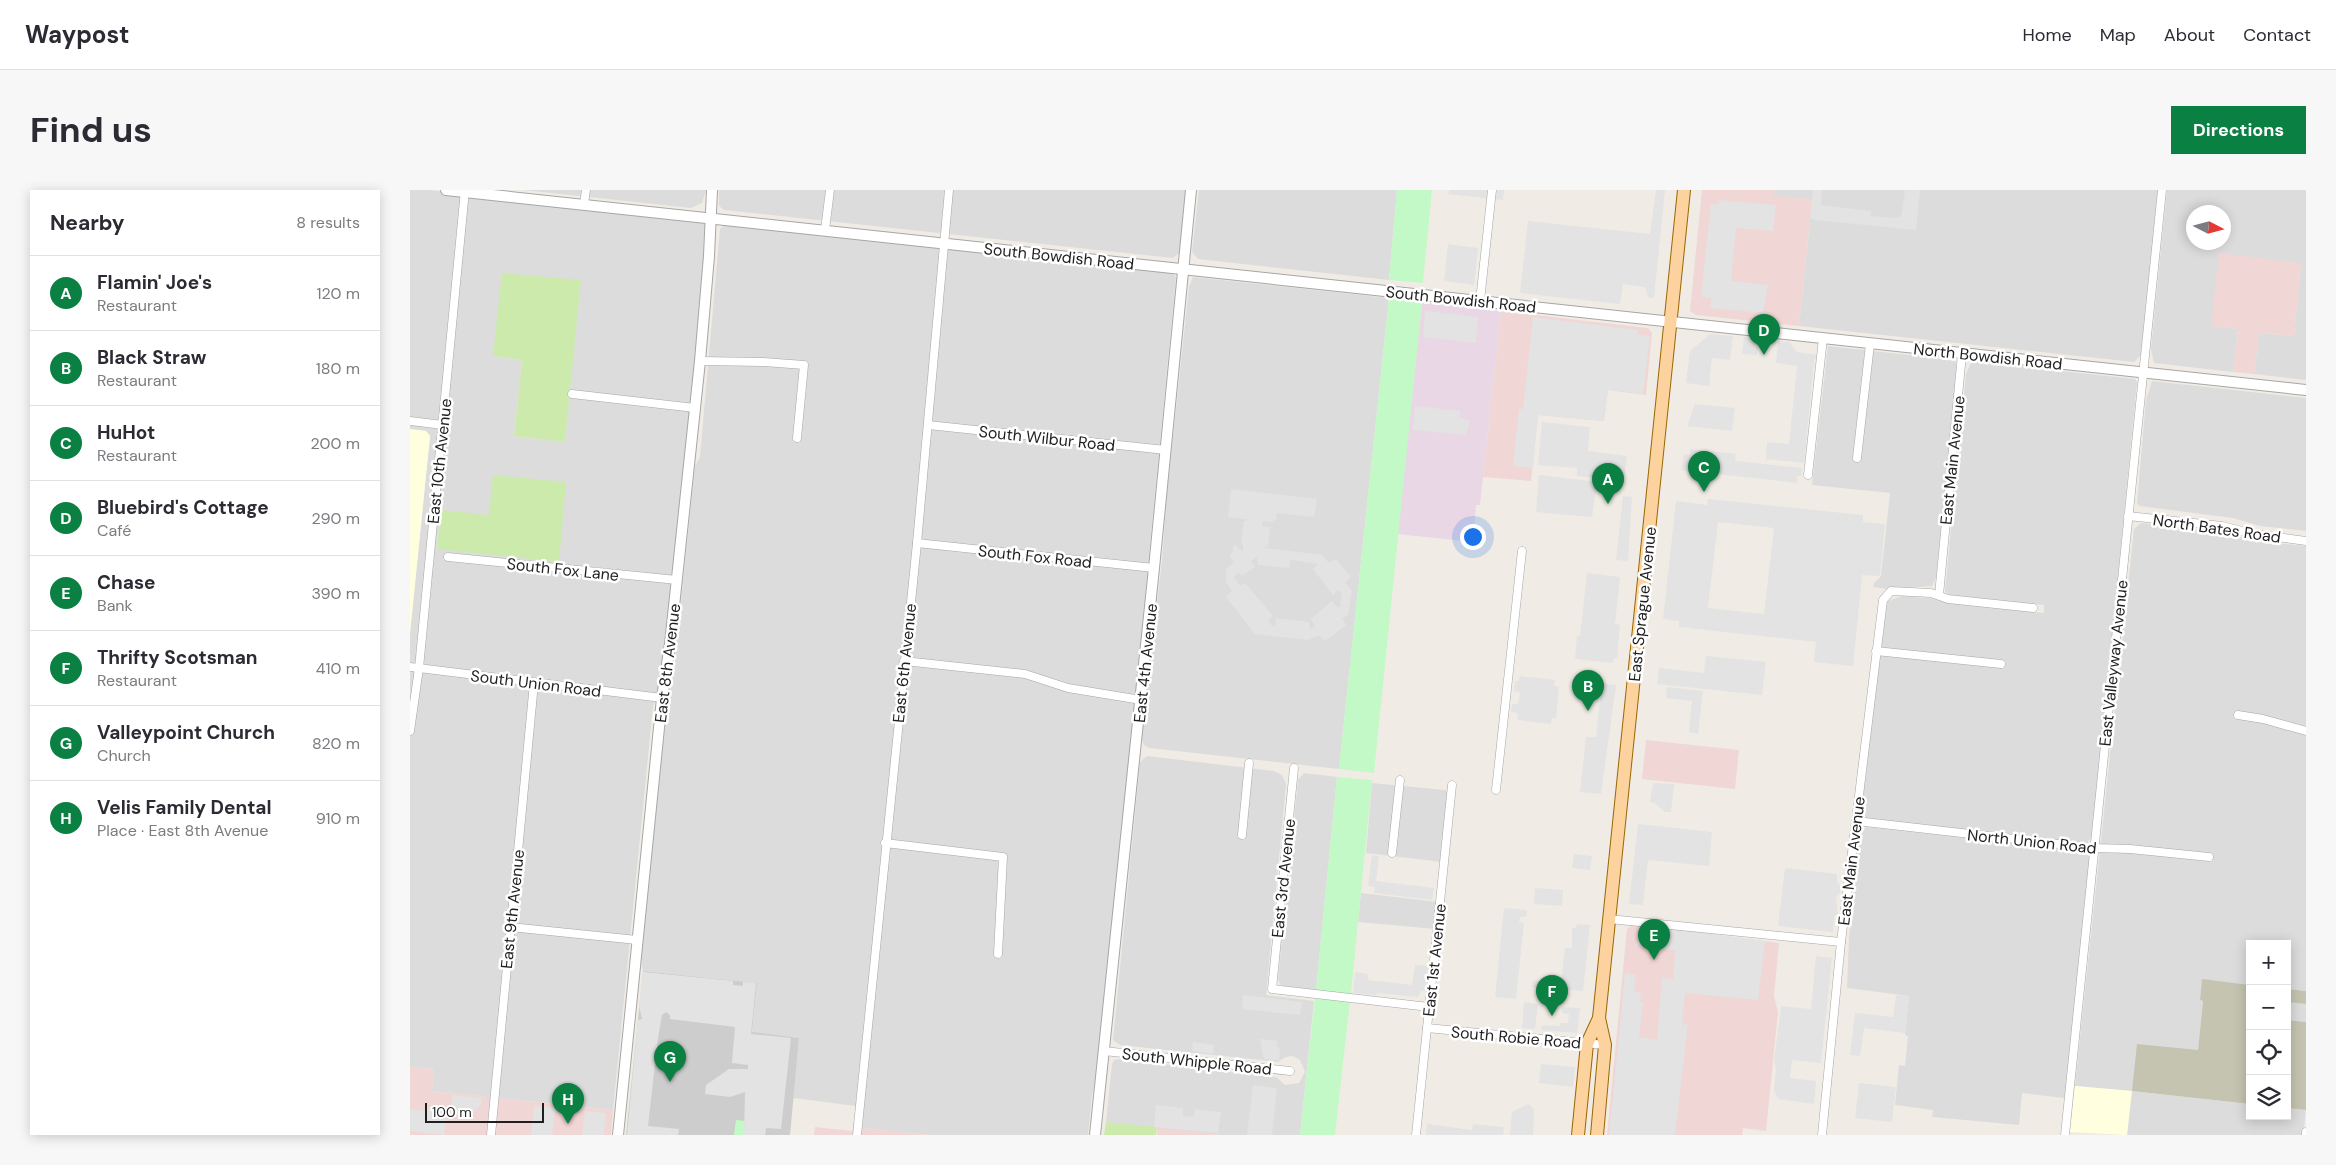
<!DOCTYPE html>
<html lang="en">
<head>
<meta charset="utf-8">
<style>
	body { margin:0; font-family:"DM Sans",sans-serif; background:#f7f7f7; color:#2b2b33 }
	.controls { position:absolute; right:15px; bottom:15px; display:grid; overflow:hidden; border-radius:0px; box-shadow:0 2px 12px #0003 }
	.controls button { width:45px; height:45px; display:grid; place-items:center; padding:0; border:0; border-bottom:1px solid #e1e1e2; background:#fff; color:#2b2b33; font:25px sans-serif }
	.compass { position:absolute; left:1776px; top:15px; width:45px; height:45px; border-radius:50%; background:#fff; box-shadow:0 2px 12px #0003; rotate:96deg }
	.scale { position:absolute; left:15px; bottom:12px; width:119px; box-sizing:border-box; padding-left:5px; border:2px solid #1f1f1f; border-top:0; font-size:14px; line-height:18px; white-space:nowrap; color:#1f1f1f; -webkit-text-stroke:4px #fff; paint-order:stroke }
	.you { position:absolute; left:1062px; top:346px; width:18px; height:18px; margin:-12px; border:4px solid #fff; border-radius:50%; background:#1a73e8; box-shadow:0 0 0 8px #1a73e833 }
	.badge { display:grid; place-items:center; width:32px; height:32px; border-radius:50%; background:#0b8043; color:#fff; font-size:16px; font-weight:700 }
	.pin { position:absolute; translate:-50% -41px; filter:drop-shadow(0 1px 2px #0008) }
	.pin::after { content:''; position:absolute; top:26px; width:18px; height:15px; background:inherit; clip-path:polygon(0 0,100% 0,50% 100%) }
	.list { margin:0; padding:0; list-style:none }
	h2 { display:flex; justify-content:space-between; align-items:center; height:65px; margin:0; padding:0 20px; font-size:21px }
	h2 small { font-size:16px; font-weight:400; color:#7c7c81 }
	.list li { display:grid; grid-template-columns:32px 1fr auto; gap:15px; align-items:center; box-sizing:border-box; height:75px; padding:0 20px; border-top:1px solid #e1e1e2 }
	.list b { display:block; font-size:19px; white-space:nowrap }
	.list p { margin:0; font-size:16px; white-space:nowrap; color:#7c7c81 }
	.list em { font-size:16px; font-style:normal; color:#7c7c81 }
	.icon { flex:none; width:28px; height:28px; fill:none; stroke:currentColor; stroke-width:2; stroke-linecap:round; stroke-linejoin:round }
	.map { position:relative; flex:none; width:1896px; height:945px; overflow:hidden; border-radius:0px }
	header { display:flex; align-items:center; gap:30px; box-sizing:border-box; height:70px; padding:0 25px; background:#fff; border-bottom:1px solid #e1e1e2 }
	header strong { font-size:24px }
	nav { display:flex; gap:28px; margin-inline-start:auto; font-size:18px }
	.intro { display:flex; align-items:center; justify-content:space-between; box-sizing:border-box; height:120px; padding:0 30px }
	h1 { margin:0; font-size:35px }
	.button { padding:12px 22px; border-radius:0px; background:#0b8043; color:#fff; font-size:18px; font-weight:700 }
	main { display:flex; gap:30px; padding:0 30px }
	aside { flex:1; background:#fff; border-radius:0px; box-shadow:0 2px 12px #0003 }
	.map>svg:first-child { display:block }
	.residential { fill:#dddcdc; fill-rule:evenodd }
	.commercial { fill:#f0d6d5 }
	.industrial { fill:#e9d7e6 }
	.education { fill:#ffffdf }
	.religious { fill:#cdcdcd }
	.construction { fill:#c5c4b1 }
	.grass { fill:#cbeaac }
	.park { fill:#c3f9c7 }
	.parking { fill:#e3e3e3; fill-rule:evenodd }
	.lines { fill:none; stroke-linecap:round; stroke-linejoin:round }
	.minor-casing { stroke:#a6a6a6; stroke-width:9 }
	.tertiary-casing { stroke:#a6a6a6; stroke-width:12 }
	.primary-casing { stroke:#9a6600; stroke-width:14 }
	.minor { stroke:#fff; stroke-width:8 }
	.tertiary { stroke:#fff; stroke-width:10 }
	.primary { stroke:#fcd39f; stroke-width:12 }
	.labels { text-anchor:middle; stroke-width:5; stroke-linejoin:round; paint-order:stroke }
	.street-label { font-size:16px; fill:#1f1f1f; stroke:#fff }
</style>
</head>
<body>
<header>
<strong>Waypost</strong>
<nav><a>Home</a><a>Map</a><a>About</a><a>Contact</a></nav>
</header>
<div class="intro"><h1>Find us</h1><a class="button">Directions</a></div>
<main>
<aside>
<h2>Nearby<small>8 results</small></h2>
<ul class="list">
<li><span class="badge">A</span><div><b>Flamin' Joe's</b><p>Restaurant</p></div><em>120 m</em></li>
<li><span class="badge">B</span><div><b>Black Straw</b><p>Restaurant</p></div><em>180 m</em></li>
<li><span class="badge">C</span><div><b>HuHot</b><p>Restaurant</p></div><em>200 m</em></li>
<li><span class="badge">D</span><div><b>Bluebird's Cottage</b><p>Café</p></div><em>290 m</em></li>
<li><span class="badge">E</span><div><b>Chase</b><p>Bank</p></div><em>390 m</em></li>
<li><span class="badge">F</span><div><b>Thrifty Scotsman</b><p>Restaurant</p></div><em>410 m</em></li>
<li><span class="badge">G</span><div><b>Valleypoint Church</b><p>Church</p></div><em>820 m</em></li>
<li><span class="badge">H</span><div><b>Velis Family Dental</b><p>Place · East 8th Avenue</p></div><em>910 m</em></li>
</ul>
</aside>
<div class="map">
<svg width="1896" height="945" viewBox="0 0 1896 945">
	<rect width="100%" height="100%" fill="#f0ece5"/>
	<g class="residential">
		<path d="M0,0H20L290,29L296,33L292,99L267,361L261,384L253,487L243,516L203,920L22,901L24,879L0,877V443L20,246L16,241L0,239ZM170,90L155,252L104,246L112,170L84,166ZM31,321L79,325L27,359Z"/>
		<polygon points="113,0 296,0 292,13 281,18"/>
		<polygon points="309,0 778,0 773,45 769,63 763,68 314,20 309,16"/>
		<polygon points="789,0 987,0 979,90 788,69 782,62"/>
		<polygon points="1364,0 1748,0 1731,165 1724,172 1389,136 1402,10 1363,6"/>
		<path d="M1757,0H1896V190L1844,184L1849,143L1884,146L1891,73L1801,136L1828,139L1823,182L1744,173L1741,159ZM1784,22H1814V52H1784Z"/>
		<polygon points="316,34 761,82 766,87 689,882 682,905 678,945 519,945 443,937 446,916 383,908 389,848 342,843 347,793 233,781 231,768 257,517 264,479 285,276 290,267 310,39"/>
		<polygon points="783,87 979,108 929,579 739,558 734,555 731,547 752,371 757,304 779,97"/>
		<polygon points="1418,156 1544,170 1546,173 1547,184 1526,388 1522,396 1478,399 1463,397 1464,393 1471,386 1480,303 1402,295"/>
		<polygon points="1562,171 1725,189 1727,192 1682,648 1674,654 1453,629 1451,626 1472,426 1478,411 1492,406 1519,408 1537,412 1634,423 1634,415 1544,407 1535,402 1556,184"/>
		<polygon points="1742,191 1896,208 1896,341 1850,336 1823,328 1729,316 1727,313 1736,210"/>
		<polygon points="1731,333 1820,343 1845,351 1896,356 1896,801 1877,799 1877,754 1840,754 1840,795 1792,790 1790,810 1793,811 1788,861 1722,901 1840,914 1840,926 1877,926 1877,918 1896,920 1893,945 1717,945 1721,901 1665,896 1724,339"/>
		<polygon points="737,566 864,581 872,585 876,594 856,805 904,811 890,945 810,945 696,932 702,874 704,870 709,869 866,887 875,895 889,893 895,882 890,870 883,866 876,867 868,872 710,855 703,850 730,572"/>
		<polygon points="894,583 927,587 906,800 874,796 870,794 868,789 888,590"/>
		<polygon points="962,593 1035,600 1039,603 1032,672 956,663"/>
		<polygon points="1456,637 1675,661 1679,664 1681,668 1655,908 1612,903 1609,935 1522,927 1523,920 1485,915 1489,875 1495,876 1498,846 1495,845 1499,806 1437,798 1439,748 1450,646"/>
		<polygon points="951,703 1028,712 1025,739 948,732"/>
		<polygon points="1877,812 1896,814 1896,832 1877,830"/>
	</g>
	<g class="commercial">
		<polygon points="1292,0 1364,0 1364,6 1402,9 1389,136 1286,125 1280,121"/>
		<polygon points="1809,63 1891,73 1884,146 1849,143 1844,184 1823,182 1828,139 1801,136"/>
		<polygon points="1091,121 1238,138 1242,143 1236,205 1198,200 1194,231 1128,225 1121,291 1073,287"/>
		<polygon points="1236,550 1329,560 1325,599 1232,589"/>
		<polygon points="1224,734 1369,753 1364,806 1368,822 1356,941 1333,938 1332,945 1197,945 1217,739"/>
		<polygon points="0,877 24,879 22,901 203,920 201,945 0,945"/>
		<polygon points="405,937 442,941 443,937 519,945 404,945"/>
		<polygon points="747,937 810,945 747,945"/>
	</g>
	<polygon class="industrial" points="1012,112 1091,121 1070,315 1066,315 1063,352 987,344"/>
	<g class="education">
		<polygon points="0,239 16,241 20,246 0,443"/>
		<polygon points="1665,896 1722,901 1717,945 1660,942"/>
	</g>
	<polygon class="religious" points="233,781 347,793 342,842 389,848 380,945 216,945"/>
	<g class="construction">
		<polygon points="1792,789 1840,795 1840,914 1722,901 1727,854 1788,860 1793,811 1790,810"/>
		<polygon points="1877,799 1896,801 1896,814 1877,812"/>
		<polygon points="1877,830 1896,832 1896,920 1877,918"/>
	</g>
	<g class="grass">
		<polygon points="92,83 171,90 155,252 104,246 112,170 83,166"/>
		<polygon points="83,285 156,292 149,372 27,359 31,320 79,325"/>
		<polygon points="696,932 747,937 746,945 694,945"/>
	</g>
	<g class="park">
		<polygon points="987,0 1022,0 1013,93 979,90"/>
		<polygon points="979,108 1012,112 964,583 929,579"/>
		<polygon points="927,587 962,590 941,804 906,800"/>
		<polygon points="905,808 940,811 925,945 890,945"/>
		<polygon points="326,930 335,931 334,945 324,945"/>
	</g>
	<g class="parking">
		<polygon points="1039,0 1094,0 1093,10 1038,4"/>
		<polygon points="1246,0 1255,0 1244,108 1238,107 1235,97 1213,94 1210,114 1110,103 1118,31 1240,44"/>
		<polygon points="1403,0 1412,0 1411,15 1461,21 1461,26 1484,28 1490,27 1492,23 1495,0 1510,0 1506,40 1405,30 1400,28"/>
		<polygon points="1309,10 1366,15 1363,41 1326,38 1321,91 1358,95 1353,123 1300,118 1301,108 1291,107 1301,14 1308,15"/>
		<polygon points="1038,54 1068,58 1064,95 1034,91"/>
		<polygon points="1015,121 1068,127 1066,153 1013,147"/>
		<polygon points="1123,127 1228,140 1229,145 1240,146 1233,204 1198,200 1194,231 1128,225 1123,278 1103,276 1109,219 1113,219"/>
		<polygon points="1298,144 1323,146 1320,170 1302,168 1299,196 1276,193 1280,161 1297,147"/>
		<polygon points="1334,147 1349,149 1347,165 1332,164"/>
		<polygon points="1368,151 1379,152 1387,162 1407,165 1404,172 1394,273 1356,269 1357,252 1379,254 1387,176 1366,173"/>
		<polygon points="1285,214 1325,218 1322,241 1277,236"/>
		<polygon points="1005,216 1050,221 1050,228 1060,231 1056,245 1003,240"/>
		<polygon points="1132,232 1180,237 1178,261 1217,266 1214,291 1167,286 1167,278 1128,275"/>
		<polygon points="1280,259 1326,264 1325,271 1392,278 1391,286 1387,286 1387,293 1271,280 1274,264 1280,265"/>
		<polygon points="1129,285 1187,292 1182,327 1126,322"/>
		<path d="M821,299L907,309L904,327L867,323L866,329L862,332L853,331L852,336L860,337L858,357H849L912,365L919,373L926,369L941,387L935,392L942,401L938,425L932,428L936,435L915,451L909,445L898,450L845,444L816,407L822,401L816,392V379L824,372L819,365L824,361L822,358L825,355L833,362V355L831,354L834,331L841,330L818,327ZM847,367L848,375L879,378L881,370L908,374L903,379L923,405L928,400L932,403L930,416L928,418L922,411L901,429L905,436L900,440L899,432L866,428L865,436H862L858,431L863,426L835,393L830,396L824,387L828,382L832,386L845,377L841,371Z"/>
		<polygon points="1213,306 1222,307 1218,371 1206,370"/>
		<path d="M1298,309L1453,325V332L1475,334L1470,386L1452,385L1443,476L1404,472L1406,452L1269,437V431L1253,429L1266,311L1297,315ZM1308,332L1364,338L1354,424L1298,418Z"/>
		<polygon points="1177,383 1210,387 1205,434 1210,435 1207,468 1204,468 1203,473 1165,469 1167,446 1170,446"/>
		<polygon points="1296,466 1356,472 1352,505 1247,494 1249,478 1294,483"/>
		<polygon points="1110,486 1145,490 1144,496 1149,497 1146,528 1142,528 1141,534 1108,530 1107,523 1101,522 1102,514 1108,514 1110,503 1104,501 1105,491 1109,491"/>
		<polygon points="1192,493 1206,495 1191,604 1170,602 1176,547 1186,547"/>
		<polygon points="1257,497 1293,501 1288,544 1279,542 1282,511 1256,508"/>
		<polygon points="1243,593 1264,594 1261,622 1255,622 1245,613 1240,612"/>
		<polygon points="1228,634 1302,642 1299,676 1238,670 1233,715 1219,714"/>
		<polygon points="1164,664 1182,666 1180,680 1162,678"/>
		<polygon points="962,665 969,666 966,691 1024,698 1022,710 964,703 965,697 958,696"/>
		<polygon points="1375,678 1427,684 1427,692 1431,696 1430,703 1426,707 1428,724 1424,727 1423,742 1368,736"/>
		<polygon points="1125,698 1153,700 1152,716 1124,714"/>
		<polygon points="1094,718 1117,720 1116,727 1110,727 1109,732 1114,733 1106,809 1085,807"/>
		<polygon points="1167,734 1180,735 1173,801 1122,797 1123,790 1151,794 1155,758 1162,758 1162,738 1166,738"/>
		<polygon points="1233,736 1355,751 1348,810 1275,803 1272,835 1278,834 1265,945 1199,945 1215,783 1226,785 1224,802 1231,803 1230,812 1233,813 1229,847 1247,850 1252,788 1263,789 1265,760 1225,756"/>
		<polygon points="1406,766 1422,768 1411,873 1382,870 1380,888 1406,891 1404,914 1368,909 1364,900 1366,878 1364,871 1371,816 1401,819"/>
		<polygon points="1005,775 1018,776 1015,801 1011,801 1008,807 967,803 966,805 943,803 945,782 958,784 958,790 1002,795"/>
		<polygon points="233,782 323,791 323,795 333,796 333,792 346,793 341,844 381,848 371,939 356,938 355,945 334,945 335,902 320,907 295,904 296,895 319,879 338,879 338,875 322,873 325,837 260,829 260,825 256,822 252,825 248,848 238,936 269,939 268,945 217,945 228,830 232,829 229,816"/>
		<polygon points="833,805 892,812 890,825 832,819"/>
		<polygon points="1486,805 1499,806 1495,843 1454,838 1450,866 1440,865 1445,823 1483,827"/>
		<polygon points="1114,812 1128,814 1125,839 1112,838"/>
		<polygon points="1152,817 1170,818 1167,843 1131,840 1132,835 1150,836 1151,833 1158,833 1159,824 1152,823"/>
		<polygon points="850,849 868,851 867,857 870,858 869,870 854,869"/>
		<polygon points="783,852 804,855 803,864 782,861"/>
		<polygon points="1131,874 1165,877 1163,897 1129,893"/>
		<polygon points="1449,893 1486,897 1482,932 1445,928"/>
		<polygon points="843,895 867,898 862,945 837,945"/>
		<polygon points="43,905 72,908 71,914 64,922 49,920 48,925 40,924"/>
		<polygon points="1118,914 1124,919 1123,945 1100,945 1102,922"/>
		<polygon points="746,915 773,918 773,926 784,927 785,919 811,922 808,943 744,937"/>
		<polygon points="124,916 145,918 142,945 121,945"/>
		<polygon points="17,917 37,919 34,945 0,941 0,919 17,921"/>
		<polygon points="175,921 196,923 194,945 172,945"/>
		<polygon points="1017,934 1062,940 1063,934 1094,937 1093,945 1016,945"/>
	</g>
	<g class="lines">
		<defs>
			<g id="minor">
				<polyline points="174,14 176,0"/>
				<polyline points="415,40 420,0"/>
				<polyline points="1070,111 1082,0"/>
				<polyline points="290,171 354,172 394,175 387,248"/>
				<polyline points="162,204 285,218"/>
				<polyline points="0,231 33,235"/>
				<polyline points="518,235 756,260"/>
				<polyline points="1447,268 1460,154"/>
				<polyline points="1398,285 1413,148"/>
				<polyline points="1718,326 1812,336 1844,344 1896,351"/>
				<polyline points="507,353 744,378"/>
				<polyline points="38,367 267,390"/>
				<polyline points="1529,405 1552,164"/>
				<polyline points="1466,461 1591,474"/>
				<polyline points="494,471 615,484 658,498 731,510"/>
				<polyline points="0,477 252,508"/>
				<polyline points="1828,525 1853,529 1896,541"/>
				<polyline points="0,541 9,478 55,0"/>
				<polyline points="884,578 862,799 1019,817"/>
				<polyline points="1086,600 1112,361"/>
				<polyline points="1446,631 1684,658 1720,659 1799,667"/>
				<polyline points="832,645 839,573"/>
				<polyline points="475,653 593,667 588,764"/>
				<polyline points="982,663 990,590"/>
				<polyline points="1199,729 1431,752"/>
				<polyline points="100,737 227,750"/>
				<polyline points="1017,838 1195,855"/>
				<polyline points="694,861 880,881"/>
				<polyline points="81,945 124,493"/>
				<polyline points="447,945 507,353 539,0"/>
				<polyline points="1006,945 1042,595"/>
				<polyline points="1412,945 1431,752 1473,410 1481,401 1521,403 1538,409 1623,418"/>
				<polyline points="1655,945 1752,0"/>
				<polyline points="1896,945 1896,942"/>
			</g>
			<g id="tertiary">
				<polyline points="36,0 1896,200"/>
				<polyline points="208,945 252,508 260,454 290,171 299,66 302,0"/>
				<polyline points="685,945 744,378 781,0"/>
			</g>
			<g id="primary">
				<polyline points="1168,945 1177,854 1189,828 1274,0"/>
				<polyline points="1187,945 1195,855 1189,828"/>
			</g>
		</defs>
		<use href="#minor" class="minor-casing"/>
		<use href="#tertiary" class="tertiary-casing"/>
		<use href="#primary" class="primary-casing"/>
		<use href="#minor" class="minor"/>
		<use href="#tertiary" class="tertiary"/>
		<use href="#primary" class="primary"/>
	</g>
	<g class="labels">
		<g class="street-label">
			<text transform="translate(649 66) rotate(6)" y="6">South Bowdish Road</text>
			<text transform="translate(1051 109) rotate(6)" y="6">South Bowdish Road</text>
			<text transform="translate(1578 166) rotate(6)" y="6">North Bowdish Road</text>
			<text transform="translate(637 248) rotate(6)" y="6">South Wilbur Road</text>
			<text transform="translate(1542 270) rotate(-84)" y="6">East Main Avenue</text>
			<text transform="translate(29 271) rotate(-84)" y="6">East 10th Avenue</text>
			<text transform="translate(1807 338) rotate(8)" y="6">North Bates Road</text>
			<text transform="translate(625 366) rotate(6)" y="6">South Fox Road</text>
			<text transform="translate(153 379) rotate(6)" y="6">South Fox Lane</text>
			<text transform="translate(1232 414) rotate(-84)" y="6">East Sprague Avenue</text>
			<text transform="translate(257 473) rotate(-83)" y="6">East 8th Avenue</text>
			<text transform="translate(494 473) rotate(-84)" y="6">East 6th Avenue</text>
			<text transform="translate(735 473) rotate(-84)" y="6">East 4th Avenue</text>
			<text transform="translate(1703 473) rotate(-84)" y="6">East Valleyway Avenue</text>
			<text transform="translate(126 493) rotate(7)" y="6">South Union Road</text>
			<text transform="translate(1622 651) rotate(6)" y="6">North Union Road</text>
			<text transform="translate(1441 671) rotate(-83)" y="6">East Main Avenue</text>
			<text transform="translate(873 688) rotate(-84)" y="6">East 3rd Avenue</text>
			<text transform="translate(102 719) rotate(-84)" y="6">East 9th Avenue</text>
			<text transform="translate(1024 770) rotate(-84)" y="6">East 1st Avenue</text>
			<text transform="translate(1106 847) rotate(5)" y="6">South Robie Road</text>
			<text transform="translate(787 871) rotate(6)" y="6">South Whipple Road</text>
		</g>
	</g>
</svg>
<div class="controls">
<button>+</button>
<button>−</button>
<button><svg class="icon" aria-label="locate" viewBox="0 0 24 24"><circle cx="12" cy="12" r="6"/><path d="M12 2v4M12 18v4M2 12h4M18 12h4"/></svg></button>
<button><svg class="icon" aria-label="layers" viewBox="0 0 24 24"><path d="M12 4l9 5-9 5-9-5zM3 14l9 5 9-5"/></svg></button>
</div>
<svg class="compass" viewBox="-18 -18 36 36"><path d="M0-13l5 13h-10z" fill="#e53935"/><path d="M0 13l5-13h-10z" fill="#7c7c81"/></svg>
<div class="scale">100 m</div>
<div class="you"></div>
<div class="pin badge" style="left:1198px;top:314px">A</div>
<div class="pin badge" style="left:1178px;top:521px">B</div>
<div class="pin badge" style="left:1294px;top:302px">C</div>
<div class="pin badge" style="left:1354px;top:165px">D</div>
<div class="pin badge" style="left:1244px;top:770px">E</div>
<div class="pin badge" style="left:1142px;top:826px">F</div>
<div class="pin badge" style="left:260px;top:892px">G</div>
<div class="pin badge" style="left:158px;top:934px">H</div>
</div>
</main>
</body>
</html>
